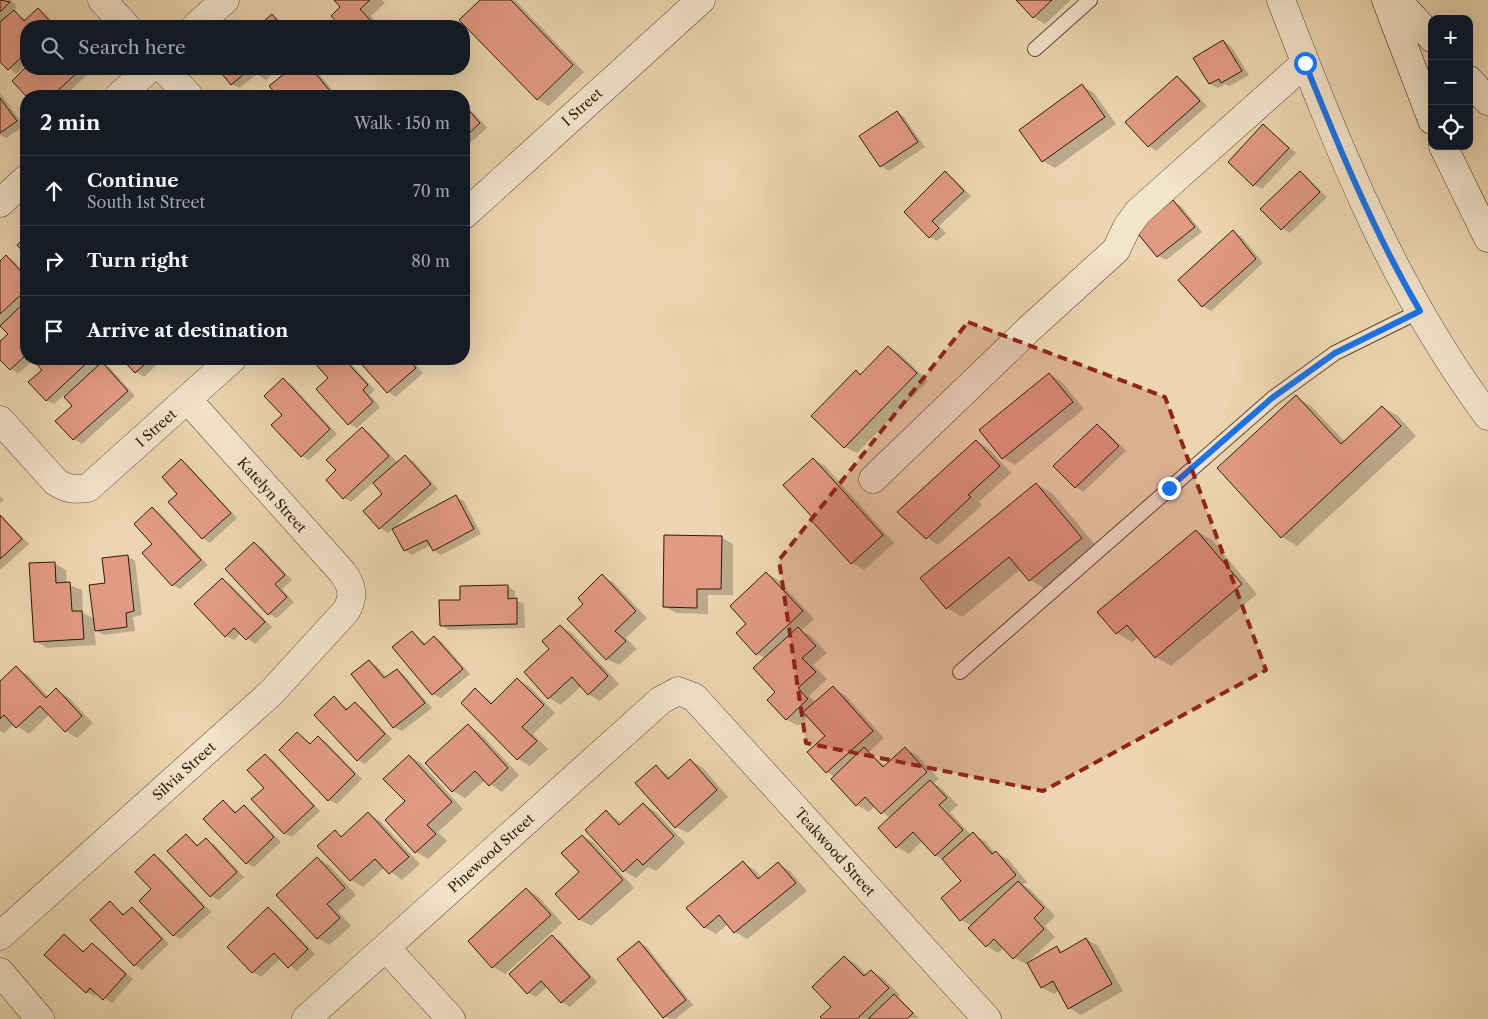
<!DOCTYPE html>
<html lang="en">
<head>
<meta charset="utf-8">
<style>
	body { margin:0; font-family:"Libre Caslon Text",serif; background:#242831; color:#f1f3f6 }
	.controls { position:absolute; right:15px; top:15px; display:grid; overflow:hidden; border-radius:10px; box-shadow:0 5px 20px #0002 }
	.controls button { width:45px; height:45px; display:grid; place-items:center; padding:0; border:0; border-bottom:1px solid #363941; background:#171b24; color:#f1f3f6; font:25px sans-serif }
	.stop { position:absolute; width:15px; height:15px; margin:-11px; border:4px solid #1a73e8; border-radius:50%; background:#fff }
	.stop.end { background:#1a73e8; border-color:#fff; box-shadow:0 1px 5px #0008 }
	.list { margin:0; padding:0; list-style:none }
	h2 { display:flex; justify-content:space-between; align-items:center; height:65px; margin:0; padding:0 20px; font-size:21px }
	h2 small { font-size:16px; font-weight:400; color:#9ea1a6 }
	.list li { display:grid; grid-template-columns:32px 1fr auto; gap:15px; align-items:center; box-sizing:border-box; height:70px; padding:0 20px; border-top:1px solid #363941 }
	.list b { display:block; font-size:19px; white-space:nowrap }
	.list p { margin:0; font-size:16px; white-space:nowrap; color:#9ea1a6 }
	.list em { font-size:16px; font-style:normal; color:#9ea1a6 }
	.icon { flex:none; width:28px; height:28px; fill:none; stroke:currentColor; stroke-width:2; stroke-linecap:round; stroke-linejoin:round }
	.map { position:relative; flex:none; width:1488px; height:1019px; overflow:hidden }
	.search { position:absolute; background:#171b24; box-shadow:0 5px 20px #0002; left:20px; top:20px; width:450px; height:55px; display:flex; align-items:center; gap:12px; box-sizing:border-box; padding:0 18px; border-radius:20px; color:#9ea1a6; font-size:19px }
	.panel { position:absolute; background:#171b24; box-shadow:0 5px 20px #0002; left:20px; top:90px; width:450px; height:275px; border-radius:20px }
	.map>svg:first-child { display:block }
	.shadow { fill:#0003 }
	.building { fill:#e29a84; stroke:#2b1b05 }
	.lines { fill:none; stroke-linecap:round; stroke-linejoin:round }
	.service-casing { stroke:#5b4a30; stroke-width:16 }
	.minor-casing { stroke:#5b4a30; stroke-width:29 }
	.tertiary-casing { stroke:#5b4a30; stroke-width:29 }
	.secondary-casing { stroke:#2b1b05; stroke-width:29 }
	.service { stroke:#f3e4cc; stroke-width:14 }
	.minor { stroke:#f3e4cc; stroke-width:28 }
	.tertiary { stroke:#f3e4cc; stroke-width:28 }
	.secondary { stroke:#f3e4cc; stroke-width:28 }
	.route { stroke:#1a73e8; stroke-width:6 }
	.marked { fill:#8f2418; fill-opacity:0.2; stroke:#8f2418; stroke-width:4; stroke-dasharray:10 6; stroke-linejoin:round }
	.labels { text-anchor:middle; stroke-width:5; stroke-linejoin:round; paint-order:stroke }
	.street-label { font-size:14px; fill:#2b1b05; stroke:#f3e4cc }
</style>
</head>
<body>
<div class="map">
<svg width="1488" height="1019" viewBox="0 0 1488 1019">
	<rect width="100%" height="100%" fill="#ecd5b0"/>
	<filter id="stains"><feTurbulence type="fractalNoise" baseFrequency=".004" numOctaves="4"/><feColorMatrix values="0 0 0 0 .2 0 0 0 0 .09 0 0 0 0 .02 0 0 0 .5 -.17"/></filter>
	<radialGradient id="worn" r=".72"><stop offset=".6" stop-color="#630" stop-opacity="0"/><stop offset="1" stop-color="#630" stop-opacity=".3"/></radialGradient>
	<g class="shadow">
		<polygon points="0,0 11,0 17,7 13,11 26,20 38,9 45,14 57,26 26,26 26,65 16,74 0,60"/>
		<polygon points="335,0 382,0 385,3 371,16 380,26 342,26 333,16 342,7"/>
		<polygon points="481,0 515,0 584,72 549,106 537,99"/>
		<polygon points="1018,0 1071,0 1045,24 1033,17"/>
		<polygon points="272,16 280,20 285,26 260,26"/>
		<polygon points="1223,41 1231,46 1249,75 1230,86 1225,84 1218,88 1210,84 1195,58"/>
		<polygon points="27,69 94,69 64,96 28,96 14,81"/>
		<polygon points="219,69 279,69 266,80 257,74 240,88 232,84"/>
		<polygon points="292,69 315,69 336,95 279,96 271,86"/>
		<polygon points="1177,77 1185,82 1207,106 1156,151 1149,146"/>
		<polygon points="1082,86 1094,93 1116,124 1055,168 1043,161 1020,130"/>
		<polygon points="0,93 24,126 6,138 0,135"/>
		<polygon points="464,106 471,110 487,128 467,146 464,144"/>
		<polygon points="897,112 904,117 925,147 889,171 881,166"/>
		<polygon points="1263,125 1296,153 1262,189 1254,185"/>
		<polygon points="1300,172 1307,177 1327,197 1290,233 1282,228"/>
		<polygon points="945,173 953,178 971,196 939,226 946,233 937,241 930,237 905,212"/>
		<polygon points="1173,202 1181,206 1202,232 1166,260 1158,256"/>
		<polygon points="1233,232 1241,236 1263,263 1211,311 1203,306 1180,280"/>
		<polygon points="6,257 14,261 26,275 26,359 94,359 100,365 102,363 110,368 135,396 82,444 74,439 57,421 74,406 64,395 54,404 46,400 44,370 34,359 18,374 0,358 0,343 9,335 0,325 0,263"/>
		<polygon points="889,347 900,354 928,381 857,453 845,447 856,372 862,375"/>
		<polygon points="123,359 163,359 144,377 136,372"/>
		<polygon points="315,359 346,359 375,390 370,395 380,407 357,428 349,424 330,378 313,360"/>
		<polygon points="359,359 411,359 423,373 396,397 388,392"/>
		<polygon points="1049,374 1061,381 1084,409 1015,465 1003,458"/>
		<polygon points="283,380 291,384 337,434 309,460 302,456 284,415"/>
		<polygon points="1296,397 1311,406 1345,442 1382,407 1398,416 1416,436 1297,546 1282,537"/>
		<polygon points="1097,425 1105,430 1126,451 1083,492 1076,487"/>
		<polygon points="362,428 370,433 398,463 405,456 413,461 438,489 388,533 380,528 365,511 384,494 374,482 351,502 344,498 338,470"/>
		<polygon points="976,441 988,448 1011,473 979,502 982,505 938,545 913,527 899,512"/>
		<polygon points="813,459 825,466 894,543 864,570 852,563 812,519 814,517"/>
		<polygon points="182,461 189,466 237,518 210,543 203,538 179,494"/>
		<polygon points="1036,484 1052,493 1097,547 1046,589 1030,580 1021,569 962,617 947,608"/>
		<polygon points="0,496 4,500 0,503"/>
		<polygon points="456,497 464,501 481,534 441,555 434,550 431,545 412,555 405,550"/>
		<polygon points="152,508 160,513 208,565 180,589 173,585"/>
		<polygon points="0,514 29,544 0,570"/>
		<polygon points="1196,531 1212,540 1257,594 1171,666 1156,657 1139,637 1132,642 1117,633"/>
		<polygon points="721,537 733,544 733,595 708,595 708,614 677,613 665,607"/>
		<polygon points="254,543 262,548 292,580 282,589 294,602 277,618 269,614"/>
		<polygon points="127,556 135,561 142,615 133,617 135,631 104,635 94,629 96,645 47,648 35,641 54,563 66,570 67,584 82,590 83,613 95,619 106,584"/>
		<polygon points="766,573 778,580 814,619 801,631 810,635 827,653 813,665 827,679 809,696 816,703 833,688 845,695 884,738 869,752 886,766 905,749 917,755 939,779 934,783 942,789 958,805 950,812 971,835 973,834 985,841 995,853 1008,859 1027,882 1023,885 1030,889 1055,916 1045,926 1055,937 1026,964 1014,958 1004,948 998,953 987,946 972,926 961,920 942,898 963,881 945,861 935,855 922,841 909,854 897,847 890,818 875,806 869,812 857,805 835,777 827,772 808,752 826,736 808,716 798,726 786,719 765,658 757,654 748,624"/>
		<polygon points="602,576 614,583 647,618 626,638 637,649 619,665 607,659 585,604"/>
		<polygon points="222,579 230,584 272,627 255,644 241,633 234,640 226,636"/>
		<polygon points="507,586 515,591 515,600 524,604 525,628 449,630 441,625 461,601"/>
		<polygon points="560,626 572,633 619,684 600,701 588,694 581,686 561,705 549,698 551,649"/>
		<polygon points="412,632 426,644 434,637 442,642 470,674 441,698 433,694"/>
		<polygon points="369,661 377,666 387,678 397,670 404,675 432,708 402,731 394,727"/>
		<polygon points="16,668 28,675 49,697 56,690 68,697 93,723 77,738 66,731 50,714 29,734 14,724 4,733 0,731 0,682"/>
		<polygon points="518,680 529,686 555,713 533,734 548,749 530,766 518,759 462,703 476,690 493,703"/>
		<polygon points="334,698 349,710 355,704 363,708 392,739 365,764 358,760"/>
		<polygon points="468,726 480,733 519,775 502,792 485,780 465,798 453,791"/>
		<polygon points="297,733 312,744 318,738 326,742 362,779 337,804 329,800"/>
		<polygon points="265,755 273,760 320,811 292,837 284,833 266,788"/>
		<polygon points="409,756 421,763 463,809 438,832 447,841 428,859 416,852 386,820 406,801"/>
		<polygon points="690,760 702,767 728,797 688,833 676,827 656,767 671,777"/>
		<polygon points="224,802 238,813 244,807 252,812 281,842 254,867 246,863"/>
		<polygon points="643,804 655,811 685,843 656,871 648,867 636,878 624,871 586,830 606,812 622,823"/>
		<polygon points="368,814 380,821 420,864 402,880 385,867 363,887 351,880 319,846 335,832 343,837"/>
		<polygon points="186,835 199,846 206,840 214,844 244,877 219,900 211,896"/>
		<polygon points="582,836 594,843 634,888 591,926 579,919"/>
		<polygon points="155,856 162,860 211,912 181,939 173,935 153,889"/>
		<polygon points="317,858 329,865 356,895 338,911 351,926 329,945 318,938"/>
		<polygon points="743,863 755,870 762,878 779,864 790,871 807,891 747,939 735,932 728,924 716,934 704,927"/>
		<polygon points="527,890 538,896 562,923 505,974 493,967 469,941"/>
		<polygon points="110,903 125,915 132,908 140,913 169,944 142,970 135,965"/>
		<polygon points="268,909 276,913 315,954 297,971 281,958 261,977 253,972 228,947"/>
		<polygon points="64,936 85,952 92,944 100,949 133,979 112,1003 97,993 94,996 87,992"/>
		<polygon points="552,937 560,941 597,982 570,1007 562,1002 548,986 536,997 528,993"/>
		<polygon points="1086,939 1098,946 1123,991 1081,1015 1069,1008 1059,990 1054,994 1042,987 1057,948 1064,952"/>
		<polygon points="640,943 647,947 693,1005 675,1019 664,1017"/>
		<polygon points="845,957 856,964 867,975 871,971 883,978 900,995 898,997 919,1018 823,1019 833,1007"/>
	</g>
	<g class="building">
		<polygon points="0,0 10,2 0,12"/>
		<polygon points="334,0 370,0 360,9 371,21 366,26 340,26 331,16 340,7"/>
		<polygon points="480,0 511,0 573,65 537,100 459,20"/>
		<polygon points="1016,0 1052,0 1033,18"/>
		<polygon points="38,8 54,26 26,26 26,53 8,70 0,62 0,22 14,10 24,21"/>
		<polygon points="272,14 282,26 258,26"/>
		<polygon points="1223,40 1242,71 1221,83 1219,79 1209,84 1193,58"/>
		<polygon points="26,67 26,69 81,69 52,96 26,96 12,81"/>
		<polygon points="218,69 250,69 231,85"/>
		<polygon points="290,69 312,69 329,90 322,96 278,96 269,86"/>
		<polygon points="1177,76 1200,101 1148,147 1125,122"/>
		<polygon points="1082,84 1105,117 1042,162 1019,130"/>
		<polygon points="0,98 17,121 0,133"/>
		<polygon points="464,105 480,123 464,138"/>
		<polygon points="897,111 918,142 880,167 859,136"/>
		<polygon points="1263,124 1289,148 1253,186 1228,162"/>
		<polygon points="945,171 964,191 932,221 939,228 929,238 904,212"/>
		<polygon points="1300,171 1320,192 1281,230 1260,209"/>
		<polygon points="1173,200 1195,227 1157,257 1135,230"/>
		<polygon points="1233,230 1256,259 1202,307 1178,280"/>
		<polygon points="26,237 26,255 17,245"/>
		<polygon points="6,255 26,277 26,290 0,314 0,261"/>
		<polygon points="26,301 26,355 10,370 0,360 0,341 8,334 0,326"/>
		<polygon points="888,346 917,373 844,448 811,416 856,370 860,375"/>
		<polygon points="32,359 91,359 46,401 28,382 42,370"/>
		<polygon points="122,359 151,359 135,373"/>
		<polygon points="313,359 344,359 368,385 363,390 373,402 348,425 316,389 328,378 312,360"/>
		<polygon points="357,359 408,359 416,368 387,393"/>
		<polygon points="102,362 128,391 73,440 55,421 72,406 64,397"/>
		<polygon points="1049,373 1073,402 1002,459 979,430"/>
		<polygon points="283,378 330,429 301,457 271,425 282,415 264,396"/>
		<polygon points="1296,395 1341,444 1382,406 1401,426 1281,538 1217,468"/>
		<polygon points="1097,424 1119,446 1075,488 1053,466"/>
		<polygon points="362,427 389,456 343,499 326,480 336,470 326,460"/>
		<polygon points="976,440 1000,466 968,495 971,497 926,539 897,512"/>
		<polygon points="405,455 431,484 379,529 363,511 382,494 373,483"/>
		<polygon points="813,458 883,535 851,564 810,519 812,517 783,485"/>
		<polygon points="181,459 231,513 202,539 168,502 177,494 162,477"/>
		<polygon points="1036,483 1082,538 1029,581 1009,557 946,609 920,578"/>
		<polygon points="456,495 474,529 433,551 427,540 404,551 392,529"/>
		<polygon points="152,507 201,560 172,586 142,553 152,544 134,524"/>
		<polygon points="0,515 22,539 0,559"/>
		<polygon points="1196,530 1242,584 1155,658 1127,625 1116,634 1097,612"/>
		<polygon points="664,535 722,536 721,589 697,589 697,608 663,607"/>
		<polygon points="254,542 285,575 275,584 287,597 268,615 225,569"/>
		<polygon points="128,555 134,611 126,613 127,627 95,631 89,585 105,583 102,558"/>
		<polygon points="55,562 56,583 70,582 72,611 82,611 84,639 34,642 29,563"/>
		<polygon points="766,572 803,611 756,655 736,633 746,624 730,606"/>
		<polygon points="602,574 636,611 615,631 626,641 606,660 567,619 583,604 578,598"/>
		<polygon points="222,578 265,622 246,640 234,628 225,637 194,604"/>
		<polygon points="508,585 508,599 517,598 517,624 440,626 439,600 460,600 460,586"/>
		<polygon points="560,625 608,676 588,695 572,677 548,699 524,672 549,649 542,641"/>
		<polygon points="798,627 816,646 802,658 816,672 798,688 808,699 786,720 767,700 775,692 753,668"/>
		<polygon points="412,631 424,645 434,636 463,669 432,695 392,647"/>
		<polygon points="369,660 384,678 397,669 425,703 393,728 351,674"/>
		<polygon points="16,666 46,698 56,688 82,716 65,732 40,706 16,728 4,715 0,719 0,681"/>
		<polygon points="517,678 544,705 522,727 537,741 517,760 461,703 475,688 491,704"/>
		<polygon points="833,686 873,731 826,773 807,752 825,736 803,712"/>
		<polygon points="334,696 346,710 355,702 385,734 357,761 314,715"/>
		<polygon points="468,724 508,768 489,786 475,771 452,792 425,763"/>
		<polygon points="297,732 310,744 318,736 355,774 328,801 279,750"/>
		<polygon points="864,747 883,767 905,747 927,772 881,814 865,797 856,806 831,779"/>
		<polygon points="265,754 314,806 284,834 251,799 264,788 247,770"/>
		<polygon points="409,755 452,802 427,825 436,834 415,853 385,820 405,801 383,779"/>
		<polygon points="690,759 717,790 675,828 635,783 656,765 668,779"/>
		<polygon points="930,780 947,798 939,805 963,830 935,856 913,832 896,848 878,828"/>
		<polygon points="223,800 235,813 244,805 274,837 246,864 203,819"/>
		<polygon points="643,803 674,836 643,865 637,859 623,872 585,830 606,810 619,825"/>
		<polygon points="368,812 409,857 389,874 375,859 350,881 317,846 335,830 341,837"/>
		<polygon points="973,832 992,854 996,851 1016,875 960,921 941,898 961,881 942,859"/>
		<polygon points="186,834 197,846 206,838 237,872 210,897 167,851"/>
		<polygon points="582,835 623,880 579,920 555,894 579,872 561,853"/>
		<polygon points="154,854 204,907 173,936 139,901 151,889 135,872"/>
		<polygon points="317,857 345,888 327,904 340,918 317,939 276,895"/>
		<polygon points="743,861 758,879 778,862 796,883 734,933 719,915 704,928 686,908"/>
		<polygon points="1018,881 1044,908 1034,918 1044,929 1013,959 994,939 986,947 968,928"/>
		<polygon points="526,888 551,915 492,968 468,941"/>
		<polygon points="110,901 123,915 132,907 162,939 134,966 90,920"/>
		<polygon points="268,907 308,949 288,968 274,953 252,973 227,947"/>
		<polygon points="64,934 83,952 92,943 126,974 103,1000 90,988 86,993 44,955"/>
		<polygon points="552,935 590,977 561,1003 541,981 527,994 509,974"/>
		<polygon points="1086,938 1112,984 1068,1009 1053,981 1041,988 1027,963 1057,946 1060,953"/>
		<polygon points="639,941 686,1000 663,1018 617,959"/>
		<polygon points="844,956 864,976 871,970 889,988 857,1019 822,1019 820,1017 831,1007 812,987"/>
		<polygon points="894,994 913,1013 907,1019 868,1019"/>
	</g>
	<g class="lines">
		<defs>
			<g id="service">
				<polyline points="1035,49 1090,0"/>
				<polyline points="960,672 1273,398 1335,353 1420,311"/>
			</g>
			<g id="minor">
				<polyline points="102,0 126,26"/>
				<polyline points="196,26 225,0"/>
				<polyline points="164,69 189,96"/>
				<polyline points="119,96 149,69"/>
				<polyline points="0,203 26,179"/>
				<polyline points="464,215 701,0"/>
				<path d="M0,420L56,482C67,489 74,490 88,488L232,359"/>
				<polyline points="873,479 1029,329 1116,250 1127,227 1138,212 1305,63"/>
				<path d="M0,936L271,693L346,611C354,597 353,587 343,573L188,400"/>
				<polyline points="386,948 451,1019"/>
				<polyline points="0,972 40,1019"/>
				<polyline points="306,1019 661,700 678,691 694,697 987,1019"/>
			</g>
			<path id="tertiary" d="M1281,0C1337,145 1394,291 1488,416"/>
			<g id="secondary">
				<polyline points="1386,0 1432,120"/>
				<polyline points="1397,0 1432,38"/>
				<polyline points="1469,80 1488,101"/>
				<polyline points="1443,146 1488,238"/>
			</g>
		</defs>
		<use href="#service" class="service-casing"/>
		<use href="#minor" class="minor-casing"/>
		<use href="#tertiary" class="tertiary-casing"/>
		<use href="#secondary" class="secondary-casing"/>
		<use href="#service" class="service"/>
		<use href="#minor" class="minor"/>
		<use href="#tertiary" class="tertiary"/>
		<use href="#secondary" class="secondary"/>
	</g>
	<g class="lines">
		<path class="route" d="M1169,488L1272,398L1335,353L1420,311C1374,232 1339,148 1305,63"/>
	</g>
	<path class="marked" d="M968,322L1165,397L1266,670L1043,791L806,743L779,560Z"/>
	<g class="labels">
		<g class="street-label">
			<text transform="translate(582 107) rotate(-42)" y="5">I Street</text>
			<text transform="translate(156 428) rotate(-42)" y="5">I Street</text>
			<text transform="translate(272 495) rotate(48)" y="5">Katelyn Street</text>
			<text transform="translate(184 771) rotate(-42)" y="5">Silvia Street</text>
			<text transform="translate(835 852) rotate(48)" y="5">Teakwood Street</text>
			<text transform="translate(491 853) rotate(-42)" y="5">Pinewood Street</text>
		</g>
	</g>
	<rect width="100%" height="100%" filter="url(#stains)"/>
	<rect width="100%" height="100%" fill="url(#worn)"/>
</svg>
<div class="controls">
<button>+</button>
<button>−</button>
<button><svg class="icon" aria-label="locate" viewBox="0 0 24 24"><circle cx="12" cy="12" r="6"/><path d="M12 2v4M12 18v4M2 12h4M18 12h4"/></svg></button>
</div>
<div class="stop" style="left:1305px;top:63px"></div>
<div class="stop end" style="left:1169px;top:488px"></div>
<div class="search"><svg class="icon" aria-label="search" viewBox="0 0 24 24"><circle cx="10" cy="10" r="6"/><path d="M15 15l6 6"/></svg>Search here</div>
<section class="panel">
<h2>2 min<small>Walk · 150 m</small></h2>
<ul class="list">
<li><svg class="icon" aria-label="ahead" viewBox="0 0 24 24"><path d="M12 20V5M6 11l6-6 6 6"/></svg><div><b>Continue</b><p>South 1st Street</p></div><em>70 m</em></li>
<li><svg class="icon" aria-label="right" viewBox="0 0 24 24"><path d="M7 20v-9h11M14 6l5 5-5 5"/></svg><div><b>Turn right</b></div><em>80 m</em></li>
<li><svg class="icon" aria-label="arrive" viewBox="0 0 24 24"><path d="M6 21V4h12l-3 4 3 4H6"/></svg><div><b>Arrive at destination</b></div></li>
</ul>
</section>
</div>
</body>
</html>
